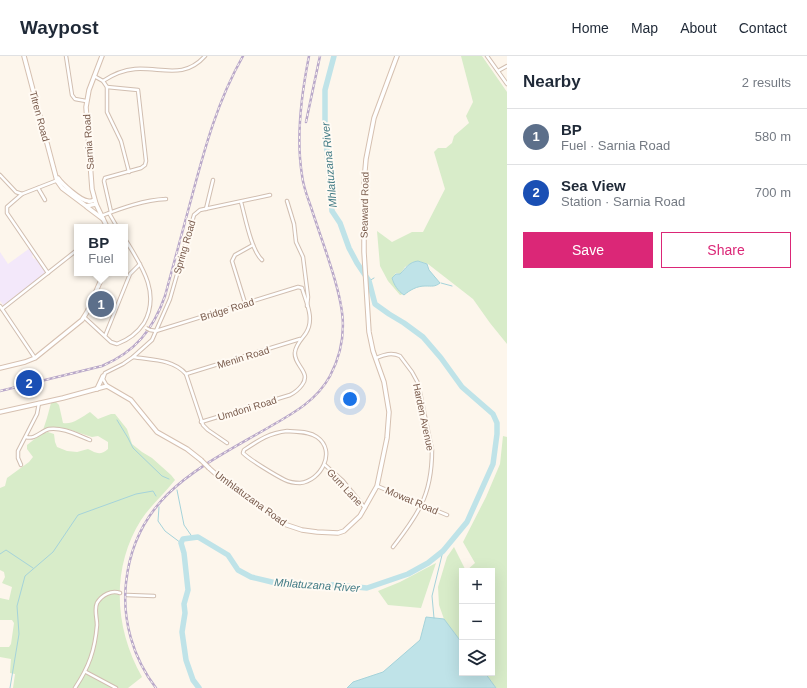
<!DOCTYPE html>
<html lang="en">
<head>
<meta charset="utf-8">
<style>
	body { margin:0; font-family:Arial,sans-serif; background:#f2f2f3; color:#1f2937 }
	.controls { position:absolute; right:12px; bottom:12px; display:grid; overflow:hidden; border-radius:0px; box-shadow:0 4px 16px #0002 }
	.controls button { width:36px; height:36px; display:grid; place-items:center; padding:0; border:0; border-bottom:1px solid #e0e1e3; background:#fff; color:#1f2937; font:20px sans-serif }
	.you { position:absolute; left:350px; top:343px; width:14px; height:14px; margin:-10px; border:3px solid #fff; border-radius:50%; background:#1a73e8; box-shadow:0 0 0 6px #1a73e833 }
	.badge { display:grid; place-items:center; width:26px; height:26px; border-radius:50%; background:#db2777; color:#fff; font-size:13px; font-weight:700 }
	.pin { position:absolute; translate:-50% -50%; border:2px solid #fff; box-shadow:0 1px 4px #0006 }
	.popup { position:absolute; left:74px; top:168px; width:54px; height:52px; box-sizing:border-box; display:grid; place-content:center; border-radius:0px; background:#fff; filter:drop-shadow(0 1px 3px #0005); font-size:13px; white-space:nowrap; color:#747a83 }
	.popup b { font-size:15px; color:#1f2937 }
	.popup::after { content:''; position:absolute; left:50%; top:100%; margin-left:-8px; border:8px solid transparent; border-top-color:#fff }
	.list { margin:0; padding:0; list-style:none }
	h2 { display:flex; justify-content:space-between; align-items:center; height:52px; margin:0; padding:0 16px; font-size:17px }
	h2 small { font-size:13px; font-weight:400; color:#747a83 }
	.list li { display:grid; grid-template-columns:26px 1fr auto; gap:12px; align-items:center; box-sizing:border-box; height:56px; padding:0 16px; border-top:1px solid #e0e1e3 }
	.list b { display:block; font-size:15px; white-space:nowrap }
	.list p { margin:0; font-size:13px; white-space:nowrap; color:#747a83 }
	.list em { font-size:13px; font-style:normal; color:#747a83 }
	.actions { display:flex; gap:8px; padding:12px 16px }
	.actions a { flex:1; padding:9px 0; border:1px solid #db2777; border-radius:0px; text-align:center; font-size:14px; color:#db2777 }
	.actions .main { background:#db2777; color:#fff }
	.icon { flex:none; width:22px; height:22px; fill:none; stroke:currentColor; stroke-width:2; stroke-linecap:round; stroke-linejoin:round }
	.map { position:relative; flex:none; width:507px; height:632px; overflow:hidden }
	header { display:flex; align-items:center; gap:24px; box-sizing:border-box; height:56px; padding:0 20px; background:#fff; border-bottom:1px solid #e0e1e3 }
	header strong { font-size:19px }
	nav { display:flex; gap:22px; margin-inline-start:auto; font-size:14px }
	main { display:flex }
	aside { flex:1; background:#fff }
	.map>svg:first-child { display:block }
	.education { fill:#f3e8fa }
	.green { fill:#d8ecc9 }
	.water { fill:#bfe3e8; stroke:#a5d3da }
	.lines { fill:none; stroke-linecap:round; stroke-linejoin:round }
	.stream { stroke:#a5d3da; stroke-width:1 }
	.river { stroke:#bfe3e8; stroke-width:5.5 }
	.street-casing { stroke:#d1beb0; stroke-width:4.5 }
	.secondary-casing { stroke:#d6c0b0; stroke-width:5.5 }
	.street { stroke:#fff; stroke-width:2.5 }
	.secondary { stroke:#fff; stroke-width:3.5 }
	.rail-casing { stroke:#b9a8c9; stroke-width:2.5 }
	.rail { stroke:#fffaf3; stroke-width:1; stroke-dasharray:3; stroke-linecap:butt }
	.street-bridge-casing { stroke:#d1beb0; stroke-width:4.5; stroke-linecap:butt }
	.secondary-bridge-casing { stroke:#d6c0b0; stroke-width:5.5; stroke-linecap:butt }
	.street-bridge { stroke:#fff; stroke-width:2.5 }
	.secondary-bridge { stroke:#fff; stroke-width:3.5 }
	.labels { text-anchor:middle; stroke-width:4; stroke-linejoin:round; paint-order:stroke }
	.street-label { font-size:10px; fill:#7a5c4d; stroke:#fffaf3 }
	.water-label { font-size:11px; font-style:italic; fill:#437c86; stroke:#fffaf3 }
</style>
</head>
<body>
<header>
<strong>Waypost</strong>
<nav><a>Home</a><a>Map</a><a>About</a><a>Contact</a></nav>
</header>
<main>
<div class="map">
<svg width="507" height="632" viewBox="0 0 507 632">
	<rect width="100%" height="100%" fill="#fdf6ec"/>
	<polygon class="education" points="30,192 34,198 32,200 34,203 36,202 46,217 22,236 17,238 15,241 4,250 0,245 0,196 8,208"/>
	<g class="green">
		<path d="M461,0H482L507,36V288L490,267L473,243L428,208L418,205L413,206L405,211L400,218L396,217C390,223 397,234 403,238L400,239L388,225L380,210L377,175L392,186L412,176H423L445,133L434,96L438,92H446L452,87L454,80L469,67L466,60L473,46Z"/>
		<path d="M55,345L59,349L63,367C72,369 82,361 90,356L98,363L111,358H115L127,373L132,388L142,396L152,402L171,419L175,424C164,438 151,449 141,464C111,512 114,572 142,621L128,632H13L15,618L10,617L11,603L0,601V591H9L11,588L14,567L12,564H0V542L9,544L12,531L2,527L5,521L4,516L0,514V432L5,430L7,422L29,406L33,401L27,393V389L41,378L48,376L54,378L55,386L57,391L67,395L77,396L88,393C96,397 100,400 108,393V386L98,380L92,381C78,377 57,366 43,374L47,362L51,347Z"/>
		<polygon points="503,380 507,381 507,632 496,632 485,617 492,617 492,515 462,515 462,587 444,563 439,549 438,531 447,501 454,491 466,515 475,507 463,486 486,441 500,408"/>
		<polygon points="436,507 421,552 388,549 378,535 400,526"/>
	</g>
	<g class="water">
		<path d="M418,205L427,208L429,214L440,227C435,231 432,230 425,230C417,230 410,234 404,239C398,235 394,229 392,222L396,218H400C406,212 409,206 418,205Z"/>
		<polygon points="426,561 444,563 462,587 462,617 485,617 496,632 347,632 353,626 383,616 420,584"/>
	</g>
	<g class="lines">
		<g class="stream">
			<polyline points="369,225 374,222"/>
			<polyline points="441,227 452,230"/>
			<polyline points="117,364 128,382 133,392 162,420 169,423"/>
			<polyline points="177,434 184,469 193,482"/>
			<polyline points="159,451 158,465 165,475 181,487"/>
			<polyline points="0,498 6,494 33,512"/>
			<polyline points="434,562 432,540 443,495"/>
			<polyline points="10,632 19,578 17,550 25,520 53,496 78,459 136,438 153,435 156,440"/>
		</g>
		<polyline class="river" points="199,632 193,624 186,604 182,576 185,557 184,548 188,534 184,497 181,487 183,483 198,481 228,499 238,514 251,521 276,527 335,529 367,532 408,518 428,507 443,495 467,466 493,408 497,378 497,367 493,358 462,331 441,302 423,281 404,267 389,258 375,248 369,225 357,207 349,192 340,167 332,155 325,72 325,34 334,0"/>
		<defs>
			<g id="street">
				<polyline points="66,0 72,39 75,43 86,45"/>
				<polyline points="487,0 507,28"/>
				<polyline points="498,15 507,10"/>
				<polyline points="94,20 103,25 107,31 107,56 121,85 129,116"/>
				<path d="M103,25C112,19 123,14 135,13C161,11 184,24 205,0"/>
				<polyline points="107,31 138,34 146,105 145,109 141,112 105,122 104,125 111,156"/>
				<polyline points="0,119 16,136 22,138 58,124"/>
				<polyline points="38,132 45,144"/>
				<polyline points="22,138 7,151 7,157 48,217"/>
				<polyline points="287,145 294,168 296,186 303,201 308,241 307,250"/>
				<path d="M241,146C245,160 251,194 262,204"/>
				<polyline points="206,153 213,124"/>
				<polyline points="109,157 117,171"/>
				<path d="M101,160C122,152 144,144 166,143"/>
				<polyline points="245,247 232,205 235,199 253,189"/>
				<polyline points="0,250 35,302"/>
				<polyline points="2,253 77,194"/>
				<path d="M84,261L111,286L117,288C128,284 138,276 144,267C161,237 141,209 125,183"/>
				<path d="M150,274L156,275L298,231L302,232C306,246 315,263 306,277C302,283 296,288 295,296C293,309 312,316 302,329C299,333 294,337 290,339L201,366"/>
				<polyline points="105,280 130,218 140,208"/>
				<path d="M133,301C151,304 173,303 186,318L203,369L208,374L227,387"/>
				<path d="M376,302C384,299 391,296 400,300L412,316L418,327L432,394C432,412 429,433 421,449C414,464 403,478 393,491"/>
				<polyline points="186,318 300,283"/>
				<polyline points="107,330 103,323 105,317 123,308 133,301 152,284 170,243 194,159 200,154 270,139"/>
				<path d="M287,375C297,376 309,375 317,381C337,395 321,425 300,427C295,427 289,426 285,424C275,419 250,404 243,397L244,394C259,384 269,377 287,375Z"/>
				<path d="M26,381C35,384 41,375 49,373C63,371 77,379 90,384"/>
				<polyline points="21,409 18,402 18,395 37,358 39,347"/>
				<polyline points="325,409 343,425 365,452"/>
				<polyline points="377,430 447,459"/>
				<polyline points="127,539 154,540"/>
				<polyline points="86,616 116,632"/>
				<path d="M75,632C89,611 95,594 97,569C97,561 94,554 97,547C102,539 111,534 120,537"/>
			</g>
			<g id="secondary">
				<polyline points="24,0 57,125 62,132 86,150 96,148"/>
				<polyline points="102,0 89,34 86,51 92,133 96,148 107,171"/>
				<path d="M58,122C62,128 81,145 88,145C90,146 92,145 94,144"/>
				<polyline points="87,151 103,163"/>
				<polyline points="0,312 25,306 35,302 82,264 87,256 104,217"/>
				<polyline points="97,333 103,320"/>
				<polyline points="0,356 63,342 107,330 131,344 157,376 187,393 201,404"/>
				<polyline points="209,412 226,427 284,468 302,474 317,476 338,477 344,475 360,460 377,430 387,382 389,356 384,326 373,295 369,276 364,196 364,126 366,103 374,62 397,0"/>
			</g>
		</defs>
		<use href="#street" class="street-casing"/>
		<use href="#secondary" class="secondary-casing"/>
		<use href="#street" class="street"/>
		<use href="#secondary" class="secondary"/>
		<defs>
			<g id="rail">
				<polyline points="306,66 320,0"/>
				<path d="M0,335L102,310C135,296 153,274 165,240C174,207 183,173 192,140C205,91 218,44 243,0"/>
				<path d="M156,632C133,602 122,564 126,527C135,438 203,410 271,370C294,357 317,344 330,320C351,280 343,248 330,208C324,189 317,170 311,151C307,140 303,130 302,119C296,83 302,35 309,0"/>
			</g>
		</defs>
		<use href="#rail" class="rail-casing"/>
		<use href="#rail" class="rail"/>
		<defs>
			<polyline id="street-bridge" points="146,272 150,274"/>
			<polyline id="secondary-bridge" points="201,404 209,412"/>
		</defs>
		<use href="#street-bridge" class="street-bridge-casing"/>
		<use href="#secondary-bridge" class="secondary-bridge-casing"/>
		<use href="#street-bridge" class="street-bridge"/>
		<use href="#secondary-bridge" class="secondary-bridge"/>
	</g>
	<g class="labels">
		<g class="street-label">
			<text transform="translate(40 60) rotate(75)" y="4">Titren Road</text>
			<text transform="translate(88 86) rotate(-94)" y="4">Sarnia Road</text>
			<text transform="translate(364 149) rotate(-89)" y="4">Seaward Road</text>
			<text transform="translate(184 191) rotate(-74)" y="4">Spring Road</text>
			<text transform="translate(227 253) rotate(-17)" y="4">Bridge Road</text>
			<text transform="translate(243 301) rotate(-17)" y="4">Menin Road</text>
			<text transform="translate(247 352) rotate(-17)" y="4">Umdoni Road</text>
			<text transform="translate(424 361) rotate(78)" y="4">Harden Avenue</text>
			<text transform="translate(345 431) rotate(47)" y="4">Gum Lane</text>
			<text transform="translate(251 442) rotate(36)" y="4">Umhlatuzana Road</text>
			<text transform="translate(412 444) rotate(23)" y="4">Mowat Road</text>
		</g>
		<g class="water-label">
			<text transform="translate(329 109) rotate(-95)" y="4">Mhlatuzana River</text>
			<text transform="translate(317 529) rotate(4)" y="4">Mhlatuzana River</text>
		</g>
	</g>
</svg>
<div class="controls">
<button>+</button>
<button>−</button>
<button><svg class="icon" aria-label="layers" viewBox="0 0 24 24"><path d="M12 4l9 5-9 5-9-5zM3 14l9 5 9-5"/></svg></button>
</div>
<div class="you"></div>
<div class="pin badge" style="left:101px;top:248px;background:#5c6f8a">1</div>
<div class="popup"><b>BP</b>Fuel</div>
<div class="pin badge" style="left:29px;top:327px;background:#1a4fb4">2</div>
</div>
<aside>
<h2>Nearby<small>2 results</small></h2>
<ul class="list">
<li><span class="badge" style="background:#5c6f8a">1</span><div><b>BP</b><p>Fuel · Sarnia Road</p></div><em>580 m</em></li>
<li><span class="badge" style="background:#1a4fb4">2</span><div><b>Sea View</b><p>Station · Sarnia Road</p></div><em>700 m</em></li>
</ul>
<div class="actions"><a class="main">Save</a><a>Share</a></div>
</aside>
</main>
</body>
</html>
